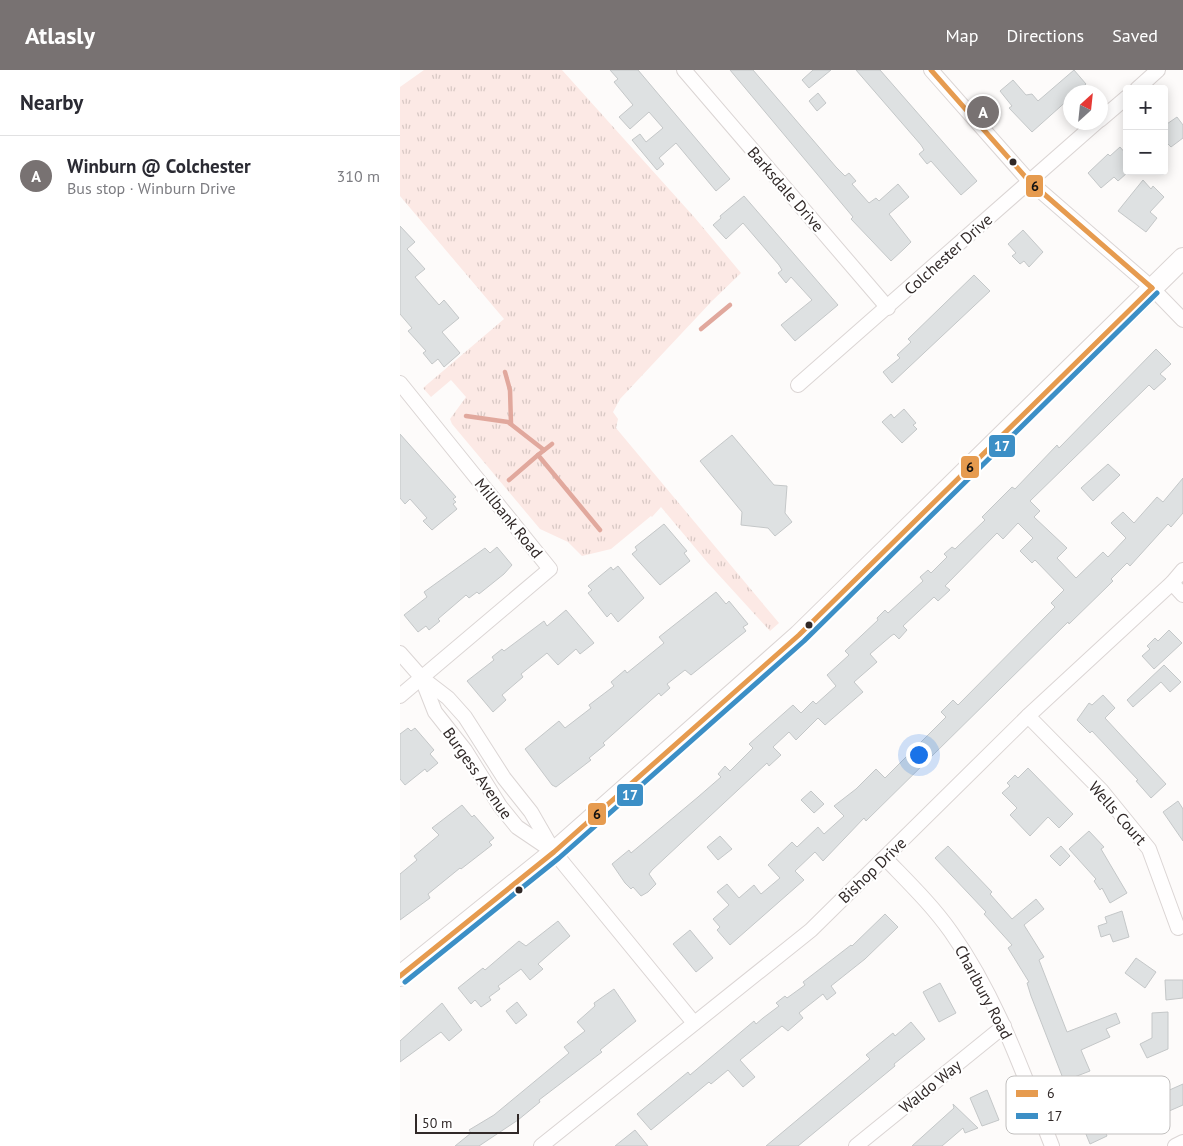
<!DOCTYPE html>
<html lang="en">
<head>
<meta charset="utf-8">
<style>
	body { margin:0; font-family:"PT Sans",sans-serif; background:#f2f2f3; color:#2b2b33 }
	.controls { position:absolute; right:15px; top:15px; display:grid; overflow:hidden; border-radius:5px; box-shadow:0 2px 12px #0003 }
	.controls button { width:45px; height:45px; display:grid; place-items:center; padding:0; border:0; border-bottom:1px solid #e1e1e2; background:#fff; color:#2b2b33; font:25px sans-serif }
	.compass { position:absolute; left:663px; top:15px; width:45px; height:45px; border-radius:50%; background:#fff; box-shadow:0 2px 12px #0003; rotate:27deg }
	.scale { position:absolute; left:15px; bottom:12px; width:104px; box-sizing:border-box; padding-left:5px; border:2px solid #312928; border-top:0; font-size:14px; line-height:18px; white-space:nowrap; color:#312928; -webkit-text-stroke:4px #fff; paint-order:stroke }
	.you { position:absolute; left:518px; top:684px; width:18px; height:18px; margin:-12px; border:4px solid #fff; border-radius:50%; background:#1a73e8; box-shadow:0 0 0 8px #1a73e833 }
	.badge { display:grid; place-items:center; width:32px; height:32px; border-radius:50%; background:#787272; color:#fff; font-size:16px; font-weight:700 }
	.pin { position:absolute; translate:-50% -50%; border:2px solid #fff; box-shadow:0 1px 5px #0006 }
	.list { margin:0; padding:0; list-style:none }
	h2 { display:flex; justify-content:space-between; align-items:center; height:65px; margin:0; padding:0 20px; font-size:21px }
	h2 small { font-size:16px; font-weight:400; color:#7c7c81 }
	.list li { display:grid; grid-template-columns:32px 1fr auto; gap:15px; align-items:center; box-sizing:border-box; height:80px; padding:0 20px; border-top:1px solid #e1e1e2 }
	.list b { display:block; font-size:19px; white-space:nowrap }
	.list p { margin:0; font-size:16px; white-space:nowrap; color:#7c7c81 }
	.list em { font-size:16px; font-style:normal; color:#7c7c81 }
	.map { position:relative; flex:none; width:783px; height:1076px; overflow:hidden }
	header { display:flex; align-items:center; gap:30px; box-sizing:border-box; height:70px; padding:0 25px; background:#787272; color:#fff }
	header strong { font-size:24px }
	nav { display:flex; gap:28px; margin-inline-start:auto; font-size:18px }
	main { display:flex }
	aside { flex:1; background:#fff }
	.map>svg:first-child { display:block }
	.grass { fill:url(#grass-tufts) }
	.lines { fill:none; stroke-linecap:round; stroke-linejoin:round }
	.stream { stroke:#e1a89d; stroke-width:4.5 }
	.building { fill:#dee1e2; stroke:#c4c7c8 }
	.street-casing { stroke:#dbd5d4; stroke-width:16 }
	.secondary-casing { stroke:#dbd5d4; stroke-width:22 }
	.street { stroke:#fffefe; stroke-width:14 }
	.secondary { stroke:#fffefe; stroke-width:20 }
	.bus-1-casing { stroke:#fff; stroke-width:9 }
	.bus-2-casing { stroke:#fff; stroke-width:9 }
	.bus-1 { stroke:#e69b4f; stroke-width:5 }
	.bus-2 { stroke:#3c8fc6; stroke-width:5 }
	.bus-dot { fill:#312928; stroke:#fff; stroke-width:2 }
	.labels { text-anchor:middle; stroke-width:4.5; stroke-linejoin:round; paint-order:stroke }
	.street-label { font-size:16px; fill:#312928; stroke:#fff }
	.key { fill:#fff; stroke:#c1bfbe; stroke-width:1 }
	.key-label { font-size:14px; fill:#312928 }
	.line-badge { stroke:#fff; stroke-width:2 }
	.badge-label { font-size:14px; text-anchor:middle; font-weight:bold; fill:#fff }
	.pale-badge-label { font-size:14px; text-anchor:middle; font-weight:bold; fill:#111 }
</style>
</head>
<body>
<header>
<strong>Atlasly</strong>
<nav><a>Map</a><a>Directions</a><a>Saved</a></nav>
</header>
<main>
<aside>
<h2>Nearby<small></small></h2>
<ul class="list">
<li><span class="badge">A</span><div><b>Winburn @ Colchester</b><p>Bus stop · Winburn Drive</p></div><em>310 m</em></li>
</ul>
</aside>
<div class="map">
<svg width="783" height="1076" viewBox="0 0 783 1076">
	<defs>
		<pattern id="grass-tufts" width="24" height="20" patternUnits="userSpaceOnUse" patternTransform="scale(1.25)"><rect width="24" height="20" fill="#fce9e5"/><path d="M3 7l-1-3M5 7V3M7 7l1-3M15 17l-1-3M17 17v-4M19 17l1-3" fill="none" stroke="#d8c8c4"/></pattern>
	</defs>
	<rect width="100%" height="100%" fill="#fdfbfa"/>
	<polygon class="grass" points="24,0 162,0 295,148 341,203 312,231 220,329 213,342 218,349 216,358 379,553 370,561 307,492 261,437 252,447 251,446 211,479 182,486 168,472 140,459 52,354 50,349 66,327 51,310 31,327 23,318 104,249 0,126 0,17"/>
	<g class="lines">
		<g class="stream">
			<polyline points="301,259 330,235"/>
			<polyline points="105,302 110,320 111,354"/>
			<polyline points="66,346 108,352 144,380"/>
			<polyline points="152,374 138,385 200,460"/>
			<polyline points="109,410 138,385"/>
		</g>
	</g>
	<g class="building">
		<polygon points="210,0 238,0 330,109 316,121 276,73 259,88 264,94 257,100 232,70 240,64 246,72 263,58 249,42 230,59 219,47 233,35 214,12 218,9"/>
		<polygon points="330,0 353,0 436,97 445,106 449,103 456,111 452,114 469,133 476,128 479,131 498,114 509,127 489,144 511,172 505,178 491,191 451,149 453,147"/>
		<polygon points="413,0 431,0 409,18 402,10"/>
		<polygon points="456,0 480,0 577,111 561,125 531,91 527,94 519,84 524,80 521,75"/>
		<polygon points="674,0 686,14 677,22 670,22 670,28 632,62 609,38 612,36 600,21 613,10 626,25 632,24 638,31"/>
		<polygon points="418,23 426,33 417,41 409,31"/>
		<polygon points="777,47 783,55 783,68 771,77 764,70 764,56"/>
		<polygon points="720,77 727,85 727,103 718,111 714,107 701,118 688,103 708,84 710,86"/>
		<polygon points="743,110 751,119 753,116 764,127 750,142 757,148 746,162 718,141"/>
		<polygon points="344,126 438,235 395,271 381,255 412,230 391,207 386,213 378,203 382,200 379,195 343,153 326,169 313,155 321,148 320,146"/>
		<polygon points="0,156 15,172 7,179 25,199 15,207 39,235 44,230 59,248 42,262 60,283 44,297 38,289 32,294 23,283 26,281 8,261 12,258 0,244"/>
		<polygon points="623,160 643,182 629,197 624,191 620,194 612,186 616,183 608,174"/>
		<polygon points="574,205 590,221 492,313 483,302 500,288 497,285 511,272 508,269"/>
		<polygon points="756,279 771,294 760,304 766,309 754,320 749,315 630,431 640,441 634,447 667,478 657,488 676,508 703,482 708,487 726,468 711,453 723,442 734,453 757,427 763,432 783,408 783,443 771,457 768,454 730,496 727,493 711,509 713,511 710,514 669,554 668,552 466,751 464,748 423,791 415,782 395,801 404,810 330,875 317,860 320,857 313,849 329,835 317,822 327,814 339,828 354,815 361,824 380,808 368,795 392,772 397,777 418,757 424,764 444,746 434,736 456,719 476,699 485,708 546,647 541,642 553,630 558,635 655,537 651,533 664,520 635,490 632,493 620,481 633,468 618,453 603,469 597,463 545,516 550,520 538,531 534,527 503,556 507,560 499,569 494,564 491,566 470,584 477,592 454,612 463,622 425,655 418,648 396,670 389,662 373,677 381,685 369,696 367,693 252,800 249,804 256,814 248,822 241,826 233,817 231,819 225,813 212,794 229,780 231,783 298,727 321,707 318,704 325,696 330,701 353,678 349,674 393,635 401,643 413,631 416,634 436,616 427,605 449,585 445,581 478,550 477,548 485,540 488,543 523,511 520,507 528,500 531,503 547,487 544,484 552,477 555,479 585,450 582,447 612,417 615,419 657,375 659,378"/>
		<polygon points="504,339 516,353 513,355 517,359 502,373 482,352 491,344 494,348"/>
		<polygon points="0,364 56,427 53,429 56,432 53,434 57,439 32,460 23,451 27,448 10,429 5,434 0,428"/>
		<polygon points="332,365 374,415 387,416 385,443 392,452 375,466 368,458 341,455 342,442 300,391"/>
		<polygon points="708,394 720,405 693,431 681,418"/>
		<polygon points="264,454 287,481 284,483 290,491 260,515 232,484 237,480 235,477"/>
		<polygon points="97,477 112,495 104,504 79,524 77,522 69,528 66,525 38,549 40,551 29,560 26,556 18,562 4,545 27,527 24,522 85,478 90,483"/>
		<polygon points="218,496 244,528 218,552 211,543 207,547 188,523 192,520 188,516 211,497 213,500"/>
		<polygon points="316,522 326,534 329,531 348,554 343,557 346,561 291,605 285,600 267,614 270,618 261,626 259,623 203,673 205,675 189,688 191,690 156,717 152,715 125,679 159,651 165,658 191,638 189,635 214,616 211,612 225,600 227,603 264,573 259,567"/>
		<polygon points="166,540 194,573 180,584 176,579 158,595 147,583 121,604 123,607 102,625 106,630 93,642 67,611 94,590 92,587 102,579 104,581 144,551 147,556"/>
		<polygon points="769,560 782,573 754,599 742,586 750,579 747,576 755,568 758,571"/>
		<polygon points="764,595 781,612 770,622 761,612 733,637 727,630"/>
		<polygon points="703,625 715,638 705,648 766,714 751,728 736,711 738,710 692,661 690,663 677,650 689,633 692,635"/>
		<polygon points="8,658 11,661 15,658 34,680 30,684 38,693 27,702 25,699 5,715 0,709 0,664"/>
		<polygon points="628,698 673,744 659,758 648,747 630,766 610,745 617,738 602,723 610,716 607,713 615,705 618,708"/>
		<polygon points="411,721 424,734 414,743 401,730"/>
		<polygon points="778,731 783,739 783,771 763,742"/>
		<polygon points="62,735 72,747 74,745 94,768 89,772 92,775 61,799 60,798 28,824 30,828 0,850 0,804 17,790 14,786 39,765 32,758"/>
		<polygon points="689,761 704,777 701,779 727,823 710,833 702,818 700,820 694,811 696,809 669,779"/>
		<polygon points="320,766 332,779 318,790 307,777"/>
		<polygon points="548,776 592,822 590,824 612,849 636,829 644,839 624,855 644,887 639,890 667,962 716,943 720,953 706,959 710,967 681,980 690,1001 664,1011 631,926 627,913 629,912 608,878 612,875 584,844 586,842 535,788"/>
		<polygon points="661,776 670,786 660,796 650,786"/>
		<polygon points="722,841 729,867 713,872 710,864 701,867 698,856 707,853 705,847"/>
		<polygon points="485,844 498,857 465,889 431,916 436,923 427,930 423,924 399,943 403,948 388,961 382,956 340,990 355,1007 343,1017 328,1000 311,1014 309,1012 251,1060 237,1044 288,1002 290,1005 354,951 356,954 363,948 379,936 376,933 385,926 387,928 405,915 403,912 451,875 452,876"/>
		<polygon points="158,851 170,866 138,894 143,899 130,910 121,899 98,916 100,919 89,927 91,930 81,937 75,930 71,934 58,918 83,898 85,900 119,871 126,876"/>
		<polygon points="290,860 313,888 296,902 273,874"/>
		<polygon points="736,888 756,902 745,918 725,903"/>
		<polygon points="765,910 783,910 783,928 766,930"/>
		<polygon points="540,913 556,943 539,952 523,922"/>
		<polygon points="214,919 236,951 200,980 202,982 139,1030 140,1032 118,1050 79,1076 55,1076 71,1063 69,1060 94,1045 169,983 164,977 185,961 177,952 195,936 194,933"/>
		<polygon points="117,932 127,945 116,954 106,941"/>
		<polygon points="42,933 62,960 49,971 41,962 0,992 0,971"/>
		<polygon points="768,942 768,979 747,988 740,974 752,968 752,943"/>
		<polygon points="511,952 525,969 494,994 495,996 398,1076 366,1076 470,989 466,985 493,963 495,966"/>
		<polygon points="783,1014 783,1035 730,1058 722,1041"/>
		<polygon points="587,1020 599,1050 582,1056 570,1028"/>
		<polygon points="553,1034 578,1058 565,1063 563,1058 542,1076 512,1076 554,1038"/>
		<polygon points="694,1034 707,1066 690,1074 677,1042"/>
		<polygon points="235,1060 248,1076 215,1076"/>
	</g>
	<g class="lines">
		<defs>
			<g id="street">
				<polyline points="284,0 488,238"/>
				<polyline points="531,0 629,111 752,218 783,250"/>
				<polyline points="737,19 758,0"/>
				<polyline points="700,50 727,27"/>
				<polyline points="0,313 150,499 0,626"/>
				<polyline points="398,315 697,52"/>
				<polyline points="772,513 783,525"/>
				<polyline points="0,583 22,608 48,628 65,647 104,708 131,742 154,782 294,953"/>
				<polyline points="22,609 35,642 65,680 100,736 117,757 151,780"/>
				<polyline points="628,646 701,720 749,779 778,858"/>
				<path d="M485,788C508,812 532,835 551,862C597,927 623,1003 652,1076"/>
				<polyline points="141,1076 411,860 628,646 772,513 783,500"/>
				<polyline points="456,1076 604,956"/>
				<polyline points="775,1076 783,1072"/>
			</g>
			<polyline id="secondary" points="0,906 154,782 399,565 783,188"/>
		</defs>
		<use href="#street" class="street-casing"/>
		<use href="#secondary" class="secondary-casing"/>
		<use href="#street" class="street"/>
		<use href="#secondary" class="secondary"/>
		<defs>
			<g id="bus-1">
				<polyline points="531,0 629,111 752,218"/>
				<polyline points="0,906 154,782 399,565 752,218"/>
			</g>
			<polyline id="bus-2" points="5,912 159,788 404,571 757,223"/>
		</defs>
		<use href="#bus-1" class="bus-1-casing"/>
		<use href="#bus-2" class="bus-2-casing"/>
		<use href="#bus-1" class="bus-1"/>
		<use href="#bus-2" class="bus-2"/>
	</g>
	<g class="bus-dot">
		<circle cx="613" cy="92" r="4.5"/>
		<circle cx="409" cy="555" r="4.5"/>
		<circle cx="119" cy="820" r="4.5"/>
	</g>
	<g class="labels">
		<g class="street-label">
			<text transform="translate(386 119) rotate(49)" y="6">Barksdale Drive</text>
			<text transform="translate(548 184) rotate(-42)" y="6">Colchester Drive</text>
			<text transform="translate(109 448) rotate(51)" y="6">Millbank Road</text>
			<text transform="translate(78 703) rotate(55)" y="6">Burgess Avenue</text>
			<text transform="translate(718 743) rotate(49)" y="6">Wells Court</text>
			<text transform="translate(472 800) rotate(-44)" y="6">Bishop Drive</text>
			<text transform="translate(584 922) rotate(62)" y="6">Charlbury Road</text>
			<text transform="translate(530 1016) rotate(-39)" y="6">Waldo Way</text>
		</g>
	</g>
	<rect x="606" y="1006" width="164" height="58" rx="8" class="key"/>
	<rect x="616" y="1020" width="22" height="7" fill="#e69b4f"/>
	<rect x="616" y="1043" width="22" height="6" fill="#3c8fc6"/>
	<g class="key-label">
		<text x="647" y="1028">6</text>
		<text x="647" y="1051">17</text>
	</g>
	<g class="line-badge">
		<rect x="625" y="104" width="19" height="24" rx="5" fill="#e69b4f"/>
		<rect x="588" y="364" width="28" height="24" rx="5" fill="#3c8fc6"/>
		<rect x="560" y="385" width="20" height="24" rx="5" fill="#e69b4f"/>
		<rect x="216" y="713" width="28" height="24" rx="5" fill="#3c8fc6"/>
		<rect x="187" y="732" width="20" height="24" rx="5" fill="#e69b4f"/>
	</g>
	<g class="badge-label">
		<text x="602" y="381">17</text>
		<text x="230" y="730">17</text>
	</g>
	<g class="pale-badge-label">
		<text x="635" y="121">6</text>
		<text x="570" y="402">6</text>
		<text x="197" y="749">6</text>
	</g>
</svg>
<div class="controls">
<button>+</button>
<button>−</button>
</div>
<svg class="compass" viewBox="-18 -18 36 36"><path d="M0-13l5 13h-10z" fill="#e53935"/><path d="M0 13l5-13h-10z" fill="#7c7c81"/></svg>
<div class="scale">50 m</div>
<div class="you"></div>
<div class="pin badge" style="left:583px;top:42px">A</div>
</div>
</main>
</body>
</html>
